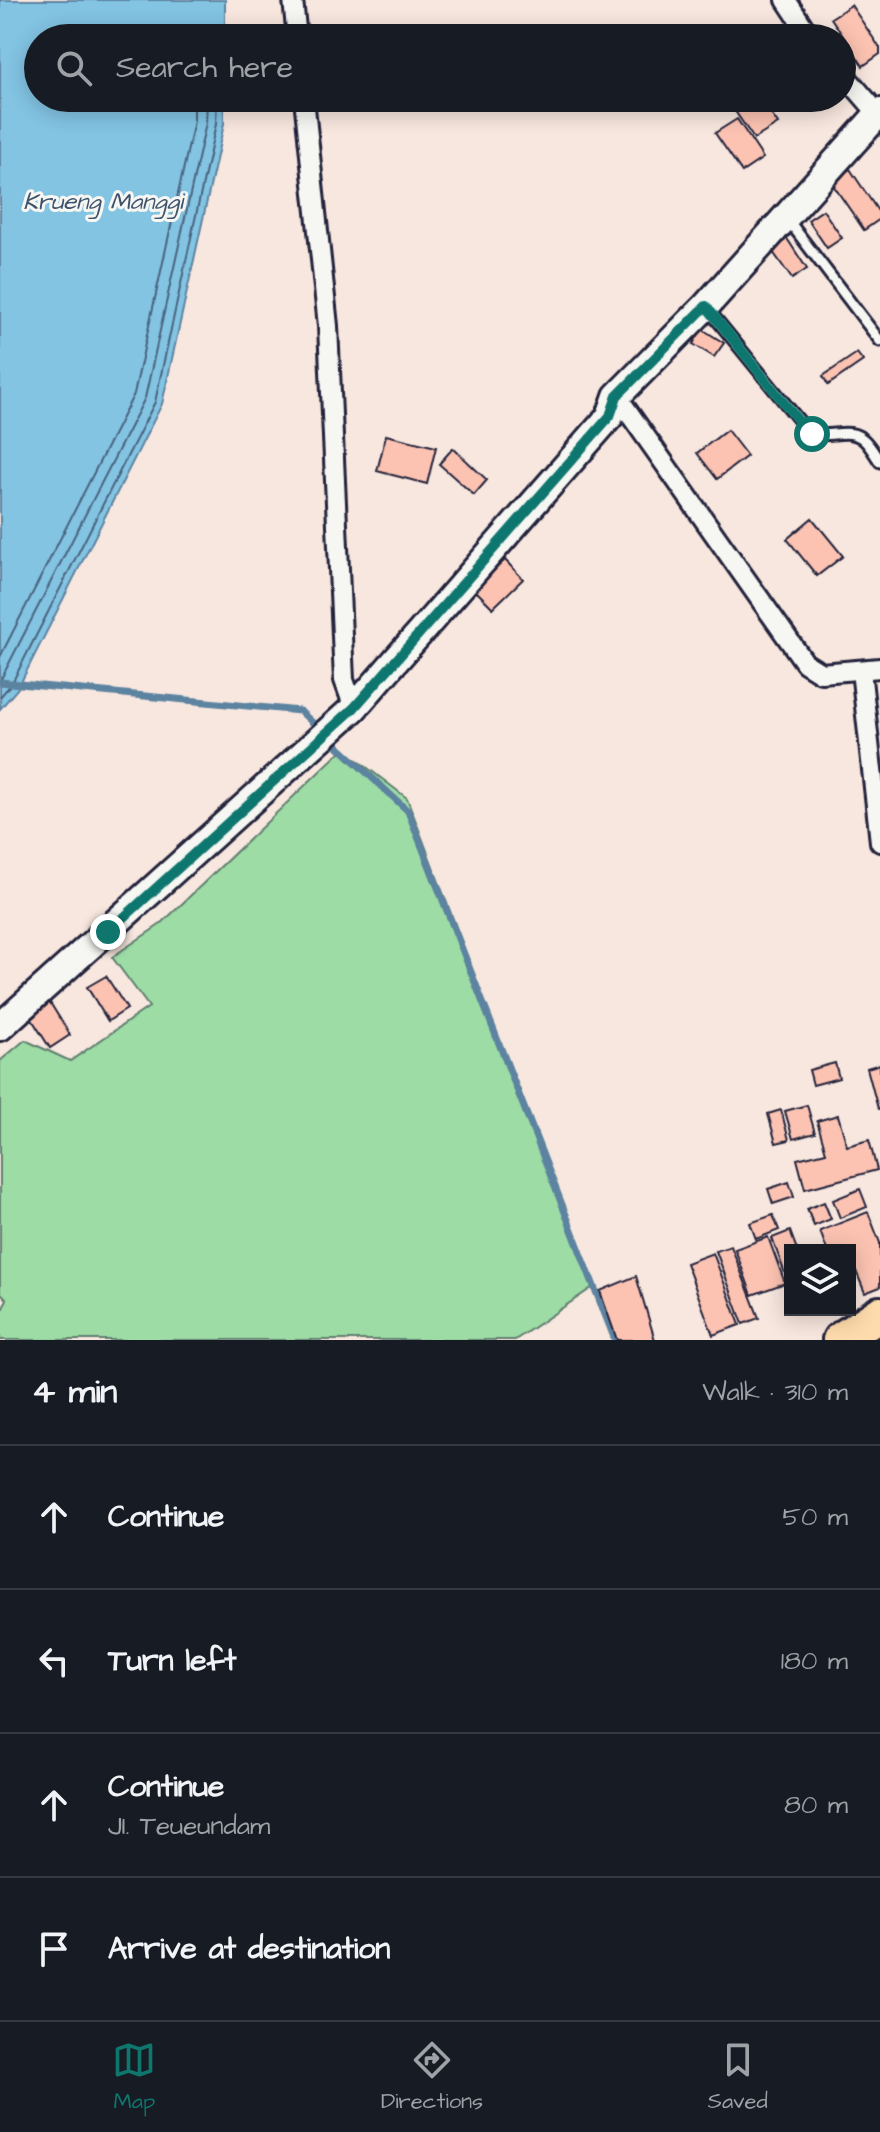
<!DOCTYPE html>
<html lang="en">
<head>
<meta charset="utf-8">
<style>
	body { margin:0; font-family:"Architects Daughter",sans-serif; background:#242831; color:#f1f3f6 }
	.controls { position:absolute; right:24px; bottom:24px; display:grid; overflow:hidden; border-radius:0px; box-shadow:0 4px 20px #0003 }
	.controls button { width:72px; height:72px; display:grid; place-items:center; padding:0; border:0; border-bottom:2px solid #363941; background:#171b24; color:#f1f3f6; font:40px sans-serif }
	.stop { position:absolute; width:24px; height:24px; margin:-18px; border:6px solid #0f766e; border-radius:50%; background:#fff }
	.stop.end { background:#0f766e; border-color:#fff; box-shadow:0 2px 8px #0008 }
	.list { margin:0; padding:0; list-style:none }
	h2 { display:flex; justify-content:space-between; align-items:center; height:104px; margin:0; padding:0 32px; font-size:34px }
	h2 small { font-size:26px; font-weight:400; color:#9ea1a6 }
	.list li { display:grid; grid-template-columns:52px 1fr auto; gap:24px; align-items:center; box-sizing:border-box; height:144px; padding:0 32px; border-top:2px solid #363941 }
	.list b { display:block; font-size:30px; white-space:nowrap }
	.list p { margin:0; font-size:26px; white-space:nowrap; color:#9ea1a6 }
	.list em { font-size:26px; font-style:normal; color:#9ea1a6 }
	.icon { flex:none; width:44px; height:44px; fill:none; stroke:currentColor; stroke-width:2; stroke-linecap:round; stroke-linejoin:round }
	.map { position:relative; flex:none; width:880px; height:1340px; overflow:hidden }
	.search { position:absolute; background:#171b24; box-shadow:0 4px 20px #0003; left:24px; right:24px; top:24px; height:88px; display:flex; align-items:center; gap:20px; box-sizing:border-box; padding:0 28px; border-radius:44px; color:#9ea1a6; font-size:30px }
	.sheet { height:680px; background:#171b24 }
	nav { display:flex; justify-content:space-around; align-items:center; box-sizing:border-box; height:112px; border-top:2px solid #363941; background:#171b24; font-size:22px; color:#9ea1a6 }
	nav a { display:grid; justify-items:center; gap:4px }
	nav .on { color:#0f766e }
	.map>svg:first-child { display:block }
	.green { fill:#9ddca5; stroke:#607f70; stroke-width:2 }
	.water { fill:#83c4e3; stroke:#5c83a0; stroke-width:2 }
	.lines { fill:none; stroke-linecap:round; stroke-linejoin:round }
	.shore { stroke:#49637e; stroke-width:2 }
	.stream { stroke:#5c83a0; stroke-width:7 }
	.building { fill:#fcc3b2; stroke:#22223b; stroke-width:2 }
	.lane-casing { stroke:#22223b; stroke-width:15 }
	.street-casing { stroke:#22223b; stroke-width:24 }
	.secondary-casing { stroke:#22223b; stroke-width:32 }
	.highway-casing { stroke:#22223b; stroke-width:40 }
	.lane { stroke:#f6f6f2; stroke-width:9 }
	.street { stroke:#f6f6f2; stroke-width:18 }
	.secondary { stroke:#f6f6f2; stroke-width:26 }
	.highway { stroke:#fedbac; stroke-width:34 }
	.route { stroke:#0f766e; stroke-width:10 }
	.labels { text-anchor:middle; stroke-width:6; stroke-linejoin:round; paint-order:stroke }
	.water-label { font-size:24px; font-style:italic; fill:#3f536d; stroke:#f6f6f2 }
</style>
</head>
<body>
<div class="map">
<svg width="880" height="1340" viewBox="0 0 880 1340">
	<rect width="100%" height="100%" fill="#f8e7df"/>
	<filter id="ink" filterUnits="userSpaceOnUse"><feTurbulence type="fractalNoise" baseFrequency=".0125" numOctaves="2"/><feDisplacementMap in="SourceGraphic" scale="16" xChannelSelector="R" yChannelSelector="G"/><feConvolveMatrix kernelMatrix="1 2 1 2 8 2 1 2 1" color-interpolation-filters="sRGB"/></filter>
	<g filter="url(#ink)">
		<polygon class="green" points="343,749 407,798 593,1287 515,1340 0,1340 0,1315 7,1299 0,1292 0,1061 25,1040 70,1061 149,1007 112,957 161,924"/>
		<polygon class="water" points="0,0 225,0 225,38 38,38 38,98 224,98 224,124 162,404 18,688 0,709"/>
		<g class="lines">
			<g class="shore">
				<polyline points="0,657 134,394 194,121 194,98"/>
				<polyline points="0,681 145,398 206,123 207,98"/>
				<polyline points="0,697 12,683 155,402 216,124 217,98"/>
			</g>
			<polyline class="stream" points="0,682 300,711 408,811 615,1340"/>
		</g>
		<g class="building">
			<polygon points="851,5 880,48 880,54 863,66 831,18"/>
			<polygon points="726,98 760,98 778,124 754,139"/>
			<polygon points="737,119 763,158 742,172 715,133"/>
			<polygon points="850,169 880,214 880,219 864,230 831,182"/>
			<polygon points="823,210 842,238 827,248 808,220"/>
			<polygon points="784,234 807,269 792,279 768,245"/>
			<polygon points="702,329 724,343 714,357 693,344"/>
			<polygon points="857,353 863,361 828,385 823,376"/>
			<polygon points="727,430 747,456 717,479 697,453"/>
			<polygon points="386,435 436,447 427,484 377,471"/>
			<polygon points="453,448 487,480 474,495 439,464"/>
			<polygon points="812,518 843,556 817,576 787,539"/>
			<polygon points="505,560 523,579 493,608 474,589"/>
			<polygon points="106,976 127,1009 108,1021 87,987"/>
			<polygon points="49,1001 70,1035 50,1048 28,1013"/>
			<polygon points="835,1063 839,1078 813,1085 809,1070"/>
			<polygon points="880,1064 880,1109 878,1109 867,1068"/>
			<polygon points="807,1105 815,1133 793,1139 785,1111"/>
			<polygon points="781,1110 789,1140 776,1143 768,1114"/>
			<polygon points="838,1115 847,1146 869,1140 877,1170 805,1189 797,1159 826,1152 817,1121"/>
			<polygon points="789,1182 794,1197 773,1204 768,1189"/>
			<polygon points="860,1189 867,1207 840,1218 833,1200"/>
			<polygon points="824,1202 831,1219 814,1226 807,1209"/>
			<polygon points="868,1212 880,1243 880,1287 865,1293 856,1271 850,1274 850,1250 827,1250 820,1231"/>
			<polygon points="773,1215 779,1230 756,1239 750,1223"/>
			<polygon points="790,1231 797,1250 790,1250 790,1287 772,1238"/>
			<polygon points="768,1237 785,1283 752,1295 735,1249"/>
			<polygon points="731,1246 759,1318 743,1324 716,1251"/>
			<polygon points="713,1253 740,1325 713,1335 686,1263"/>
			<polygon points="636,1276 655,1340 617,1340 600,1291"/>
		</g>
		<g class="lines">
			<defs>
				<g id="lane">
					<polyline points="788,220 880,341"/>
					<path d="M708,309L806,429C824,444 847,423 865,441C871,447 875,455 880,462"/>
				</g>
				<g id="street">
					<polyline points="293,0 297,38"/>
					<polyline points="786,0 811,38"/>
					<polyline points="842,72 880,116"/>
					<polyline points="304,98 328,326 344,680 354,708"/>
					<polyline points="617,396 805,663 821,673 880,668"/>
					<polyline points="861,670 880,842"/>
				</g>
				<polyline id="secondary" points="0,1027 354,708 610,416 617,396 706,306 880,112"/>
				<polyline id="highway" points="840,1340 880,1314"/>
			</defs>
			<use href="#lane" class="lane-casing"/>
			<use href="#street" class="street-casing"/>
			<use href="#secondary" class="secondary-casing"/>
			<use href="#highway" class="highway-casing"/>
			<use href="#lane" class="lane"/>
			<use href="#street" class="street"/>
			<use href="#secondary" class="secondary"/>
			<use href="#highway" class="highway"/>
		</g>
	</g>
	<g class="lines" filter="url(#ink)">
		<polyline class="route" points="108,932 354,708 610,416 617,396 706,306 801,424 812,434"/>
	</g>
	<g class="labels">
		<g class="water-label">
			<text x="103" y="209">Krueng Manggi</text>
		</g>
	</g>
</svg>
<div class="controls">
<button><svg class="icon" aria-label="layers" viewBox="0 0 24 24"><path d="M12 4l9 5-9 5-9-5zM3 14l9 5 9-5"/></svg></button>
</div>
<div class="stop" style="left:812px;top:434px"></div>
<div class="stop end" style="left:108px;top:932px"></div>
<div class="search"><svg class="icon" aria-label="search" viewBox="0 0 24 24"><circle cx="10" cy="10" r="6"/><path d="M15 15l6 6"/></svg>Search here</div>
</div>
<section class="sheet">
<h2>4 min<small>Walk · 310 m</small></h2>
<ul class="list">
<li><svg class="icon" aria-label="ahead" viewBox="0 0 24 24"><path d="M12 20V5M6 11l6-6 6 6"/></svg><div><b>Continue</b></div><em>50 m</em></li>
<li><svg class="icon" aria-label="left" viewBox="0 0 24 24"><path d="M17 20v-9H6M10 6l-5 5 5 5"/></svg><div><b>Turn left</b></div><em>180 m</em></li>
<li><svg class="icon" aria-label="ahead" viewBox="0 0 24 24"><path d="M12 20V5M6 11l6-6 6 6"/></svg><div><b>Continue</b><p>JI. Teueundam</p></div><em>80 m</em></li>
<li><svg class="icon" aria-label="arrive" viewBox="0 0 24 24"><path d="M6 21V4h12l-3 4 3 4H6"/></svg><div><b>Arrive at destination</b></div></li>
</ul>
</section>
<nav>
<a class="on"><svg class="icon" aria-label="map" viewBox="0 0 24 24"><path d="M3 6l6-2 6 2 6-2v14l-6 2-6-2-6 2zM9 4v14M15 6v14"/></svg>Map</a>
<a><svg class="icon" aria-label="directions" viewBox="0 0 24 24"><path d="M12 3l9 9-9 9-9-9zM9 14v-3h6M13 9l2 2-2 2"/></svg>Directions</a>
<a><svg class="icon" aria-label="saved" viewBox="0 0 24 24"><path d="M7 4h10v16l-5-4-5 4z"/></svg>Saved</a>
</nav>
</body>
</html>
